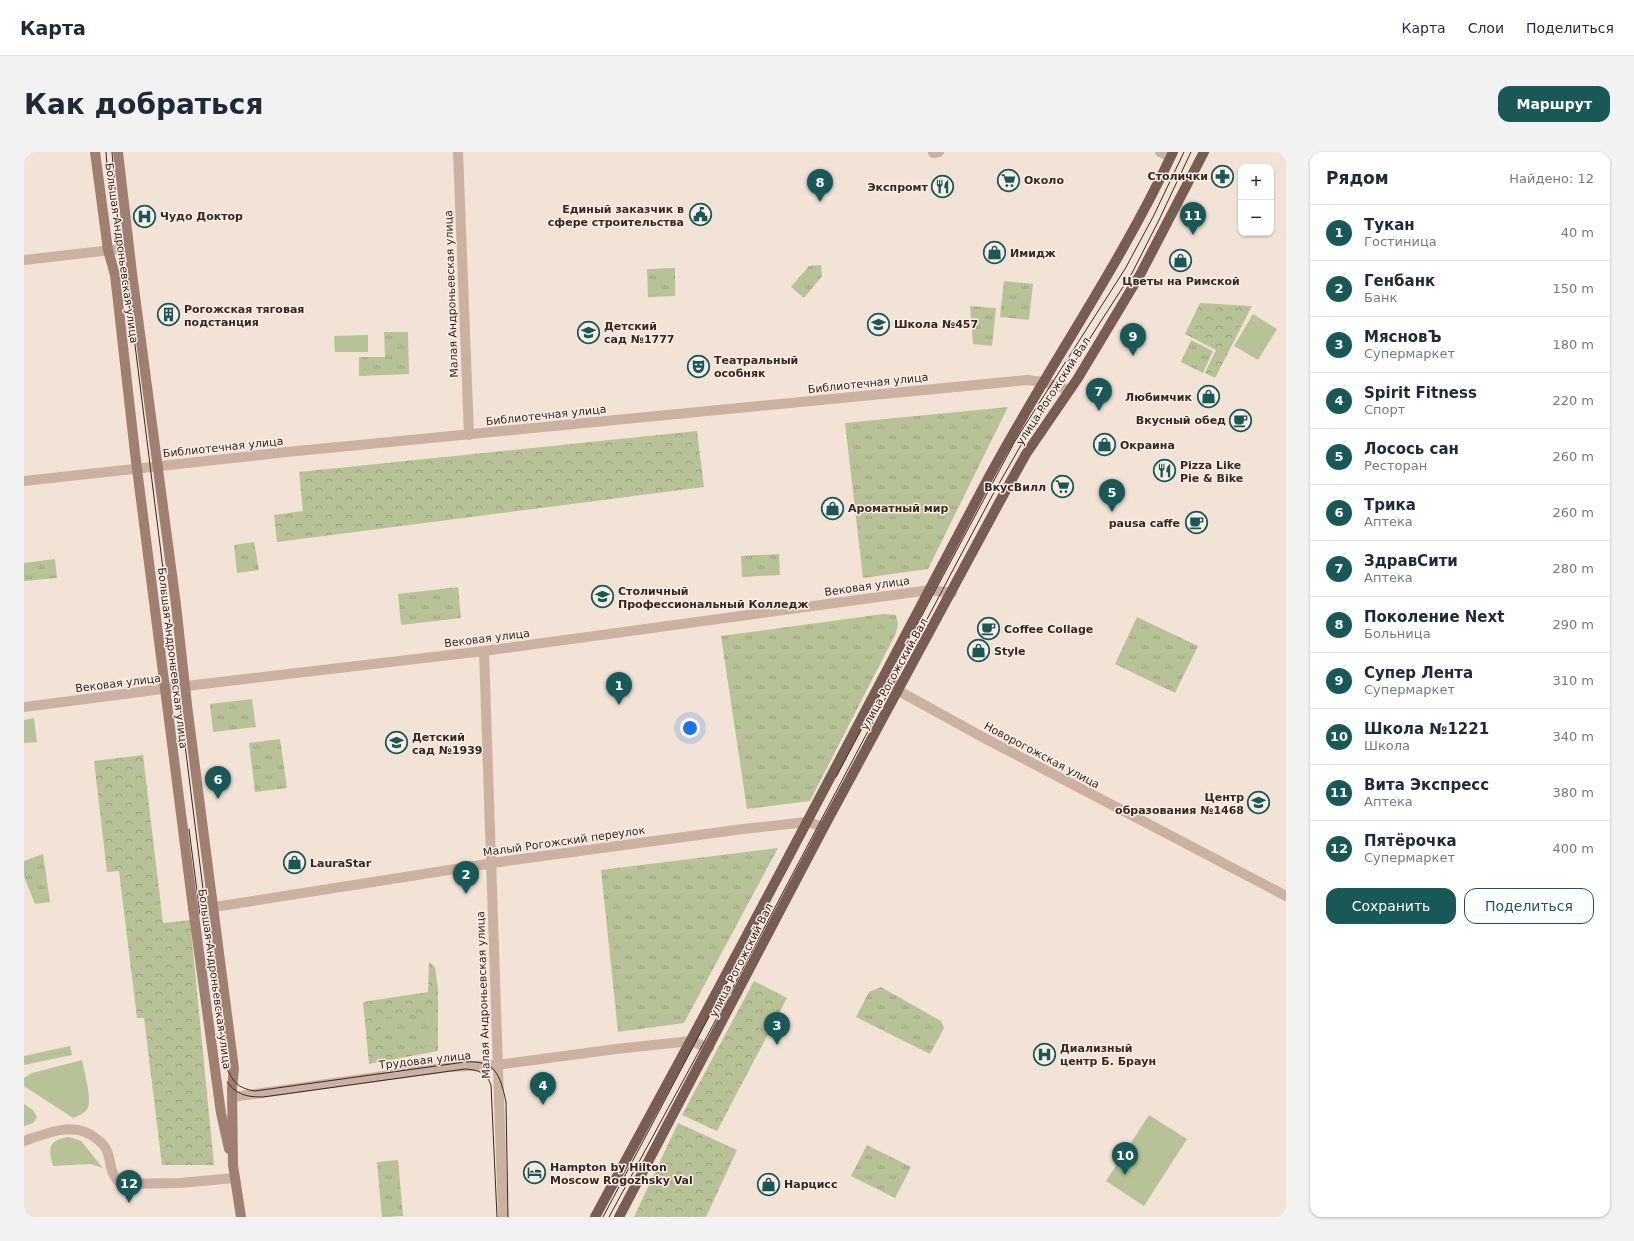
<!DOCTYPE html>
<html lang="ru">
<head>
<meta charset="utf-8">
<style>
	body { margin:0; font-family:"DejaVu Sans",sans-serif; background:#f2f2f3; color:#1f2937 }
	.controls { position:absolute; right:12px; top:12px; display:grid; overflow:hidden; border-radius:8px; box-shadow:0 1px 3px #0004 }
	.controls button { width:36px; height:36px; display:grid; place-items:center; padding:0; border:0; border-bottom:1px solid #e0e1e3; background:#fff; color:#1f2937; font:20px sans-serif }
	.you { position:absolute; left:666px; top:576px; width:14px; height:14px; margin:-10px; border:3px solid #fff; border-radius:50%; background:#1a73e8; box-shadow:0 0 0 6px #1a73e833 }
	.badge { display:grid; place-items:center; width:26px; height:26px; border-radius:50%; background:#185958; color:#fff; font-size:13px; font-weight:700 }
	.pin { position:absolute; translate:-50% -33px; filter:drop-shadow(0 1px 2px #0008) }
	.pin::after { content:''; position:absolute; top:21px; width:14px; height:12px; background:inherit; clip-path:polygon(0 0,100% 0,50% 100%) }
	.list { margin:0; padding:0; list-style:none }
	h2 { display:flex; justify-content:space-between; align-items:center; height:52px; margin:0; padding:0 16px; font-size:17px }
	h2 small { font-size:13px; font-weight:400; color:#747a83 }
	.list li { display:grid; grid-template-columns:26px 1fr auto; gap:12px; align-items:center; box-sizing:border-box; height:56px; padding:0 16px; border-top:1px solid #e0e1e3 }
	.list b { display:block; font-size:15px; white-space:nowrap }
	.list p { margin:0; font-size:13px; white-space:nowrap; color:#747a83 }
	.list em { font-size:13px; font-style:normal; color:#747a83 }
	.actions { display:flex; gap:8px; padding:12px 16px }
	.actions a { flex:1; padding:9px 0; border:1px solid #185958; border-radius:12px; text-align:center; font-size:14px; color:#185958 }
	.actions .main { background:#185958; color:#fff }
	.map { position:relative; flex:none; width:1262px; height:1065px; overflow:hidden; border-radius:12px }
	header { display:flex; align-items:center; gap:24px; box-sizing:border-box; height:56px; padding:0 20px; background:#fff; border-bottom:1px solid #e0e1e3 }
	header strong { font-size:19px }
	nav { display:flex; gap:22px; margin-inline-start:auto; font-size:14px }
	.intro { display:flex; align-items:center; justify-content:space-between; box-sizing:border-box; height:96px; padding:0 24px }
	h1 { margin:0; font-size:28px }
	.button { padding:10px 18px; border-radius:12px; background:#185958; color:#fff; font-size:14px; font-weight:700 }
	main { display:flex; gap:24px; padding:0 24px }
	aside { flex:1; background:#fff; border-radius:12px; box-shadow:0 1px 3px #0004 }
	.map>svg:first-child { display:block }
	.grass { fill:#b7c296 }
	.forest { fill:url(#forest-crowns) }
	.park { fill:url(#park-tufts) }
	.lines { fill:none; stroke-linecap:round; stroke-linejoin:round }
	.street { stroke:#cbb1a2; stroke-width:10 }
	.secondary { stroke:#9f7f73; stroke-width:10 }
	.primary { stroke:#785d55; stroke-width:10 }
	.tram { stroke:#352825; stroke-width:1 }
	.labels { text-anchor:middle; stroke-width:3; stroke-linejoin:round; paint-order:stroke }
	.poi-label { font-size:11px; font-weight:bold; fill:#352825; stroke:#faede3; text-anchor:start }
	.street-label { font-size:11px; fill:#352825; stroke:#faede3 }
</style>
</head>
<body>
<header>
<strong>Карта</strong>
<nav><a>Карта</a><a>Слои</a><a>Поделиться</a></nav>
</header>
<div class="intro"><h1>Как добраться</h1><a class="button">Маршрут</a></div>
<main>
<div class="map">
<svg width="1262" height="1065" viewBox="0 0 1262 1065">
	<defs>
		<pattern id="forest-crowns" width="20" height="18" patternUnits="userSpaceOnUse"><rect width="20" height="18" fill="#b7c296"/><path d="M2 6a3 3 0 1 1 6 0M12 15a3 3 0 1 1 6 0" fill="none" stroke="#969e7a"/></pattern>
		<pattern id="park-tufts" width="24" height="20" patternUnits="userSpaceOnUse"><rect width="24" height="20" fill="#b7c296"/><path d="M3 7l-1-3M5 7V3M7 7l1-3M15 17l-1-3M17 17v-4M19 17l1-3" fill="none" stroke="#969e7a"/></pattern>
	</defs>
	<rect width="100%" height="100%" fill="#f3e3d6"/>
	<g class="grass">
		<polygon points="1229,162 1253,177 1234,208 1210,194"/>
		<polygon points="344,183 344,200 311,200 310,184"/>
		<polygon points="10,566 13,590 0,591 0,568"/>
		<polygon points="46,894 48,903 0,913 0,904"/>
		<path d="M58,908C60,920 68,945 64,956C61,961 54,964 49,966L0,934V926L8,921Z"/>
		<polygon points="0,952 9,958 13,965 9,971 0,974"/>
		<polygon points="1125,963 1163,987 1120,1054 1082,1029"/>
		<path d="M45,985L57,989L79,1016L66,1012L29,1014C24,996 24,988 45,985Z"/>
	</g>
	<g class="forest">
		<polygon points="1176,151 1228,154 1191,226 1181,221 1192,198 1161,182"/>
		<polygon points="673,279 680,335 253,390 250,363 279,359 275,320"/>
		<polygon points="119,603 139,771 166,768 190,1013 138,1013 120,866 113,866 95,719 83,720 70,609"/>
		<polygon points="405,810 411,815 414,837 414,899 345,912 339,850 404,840"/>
		<polygon points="730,829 763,846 693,979 658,963"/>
		<polygon points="654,971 713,998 682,1065 610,1065"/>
	</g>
	<g class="park">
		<polygon points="797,113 798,124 780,146 767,135 785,114"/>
		<polygon points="651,116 651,144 624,145 623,117"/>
		<polygon points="980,129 1009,132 1005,168 976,165"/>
		<polygon points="946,154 972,156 968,194 949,192"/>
		<polygon points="360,180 384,180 385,222 335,224 335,205 361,205"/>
		<polygon points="1167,188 1189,199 1179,221 1157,210"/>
		<polygon points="984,255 904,417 839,426 821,271"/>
		<polygon points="230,390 235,418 213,421 210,393"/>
		<polygon points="755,402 756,423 718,425 717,404"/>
		<polygon points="31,407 33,426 0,429 0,411"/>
		<polygon points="434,435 437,466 377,473 374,442"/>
		<polygon points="859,462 872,463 874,472 872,481 786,649 723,657 697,484"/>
		<polygon points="1113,465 1174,494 1151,541 1091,512"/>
		<polygon points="228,547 232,575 189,580 186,552"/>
		<polygon points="256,587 263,636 231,640 225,591"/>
		<polygon points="754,696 660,871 594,880 577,718"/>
		<polygon points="19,702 26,750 11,752 0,725 0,709"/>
		<polygon points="857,835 917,869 920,876 906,902 832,865 845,840"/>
		<polygon points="407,861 410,893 359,899 356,866"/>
		<polygon points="843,993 887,1015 871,1046 827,1024"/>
		<polygon points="374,1008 379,1064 358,1065 353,1010"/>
	</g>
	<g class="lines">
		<g class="street">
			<polyline points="434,0 445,283"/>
			<polyline points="1136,0 1146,5"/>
			<polyline points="909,1 915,0"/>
			<polyline points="0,108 105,96"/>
			<polyline points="0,329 263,300 1003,228 1019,230 1045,238"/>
			<polyline points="460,499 479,1065"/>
			<polyline points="866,513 866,524 873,538 964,588 1262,744"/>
			<polyline points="0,555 154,535 460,499 906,438 928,441"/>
			<polyline points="169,756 197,754 482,709 719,677 783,670 800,675"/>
			<polyline points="209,945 424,915 473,913 592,897 667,889 685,896"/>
			<path d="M0,989C24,981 51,968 73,987C80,993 83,996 85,1005C87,1015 88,1026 98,1032L156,1031L211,1026"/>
		</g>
		<g class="secondary">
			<polyline points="71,0 84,98 91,123 111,301 169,756 197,961 205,997"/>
			<polyline points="94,0 108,121 152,453 163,553 210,917 208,936 209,1013 217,1065"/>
		</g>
		<g class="primary">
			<path d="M571,1065C603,1006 635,947 667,888C766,704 862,518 960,334C1020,221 1095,116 1149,0"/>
			<polyline points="595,1065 800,675 982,338 1002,302 1054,226 1117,121 1180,0"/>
		</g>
		<g class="tram">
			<polyline points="82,0 84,26"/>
			<path d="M88,0L96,97L110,185L201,913C209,929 212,936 231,939L441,910C472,908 476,923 482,950L484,1065"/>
			<polyline points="888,482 991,289 1101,117 1129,65 1160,0"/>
			<polyline points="812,625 865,526"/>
			<polyline points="165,677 176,762"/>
			<path d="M203,930C213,943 223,945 239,945L441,917C454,918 462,920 467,933L473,1065"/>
			<polyline points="579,1065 735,770"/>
			<polyline points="585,1065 679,892 968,344 997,293 1108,121 1135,68 1167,0"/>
		</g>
	</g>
	<defs>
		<symbol id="pharmacy-ring" viewBox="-11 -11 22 22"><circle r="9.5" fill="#faede3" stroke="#185958" stroke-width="1.5"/><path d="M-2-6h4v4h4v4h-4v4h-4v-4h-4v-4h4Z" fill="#185958"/></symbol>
		<symbol id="supermarket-ring" viewBox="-11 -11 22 22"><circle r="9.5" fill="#faede3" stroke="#185958" stroke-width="1.5"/><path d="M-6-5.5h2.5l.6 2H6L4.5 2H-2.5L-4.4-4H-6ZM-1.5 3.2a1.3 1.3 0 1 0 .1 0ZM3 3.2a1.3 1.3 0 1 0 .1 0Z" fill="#185958"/></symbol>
		<symbol id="restaurant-ring" viewBox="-11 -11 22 22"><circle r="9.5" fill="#faede3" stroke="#185958" stroke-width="1.5"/><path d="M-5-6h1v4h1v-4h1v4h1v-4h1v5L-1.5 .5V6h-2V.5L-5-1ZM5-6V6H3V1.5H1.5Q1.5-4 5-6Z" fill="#185958"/></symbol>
		<symbol id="civic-ring" viewBox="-11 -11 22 22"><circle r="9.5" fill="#faede3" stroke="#185958" stroke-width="1.5"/><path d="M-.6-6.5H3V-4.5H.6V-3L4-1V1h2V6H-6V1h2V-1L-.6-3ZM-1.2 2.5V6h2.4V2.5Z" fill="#185958"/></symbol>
		<symbol id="hospital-ring" viewBox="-11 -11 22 22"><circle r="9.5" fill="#faede3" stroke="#185958" stroke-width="1.5"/><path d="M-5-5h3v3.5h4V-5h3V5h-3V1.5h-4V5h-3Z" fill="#185958"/></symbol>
		<symbol id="shop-ring" viewBox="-11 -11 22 22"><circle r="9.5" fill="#faede3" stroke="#185958" stroke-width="1.5"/><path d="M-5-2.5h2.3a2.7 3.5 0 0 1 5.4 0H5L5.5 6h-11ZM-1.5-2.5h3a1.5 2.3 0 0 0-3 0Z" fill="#185958"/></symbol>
		<symbol id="building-ring" viewBox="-11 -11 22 22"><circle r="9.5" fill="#faede3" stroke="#185958" stroke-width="1.5"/><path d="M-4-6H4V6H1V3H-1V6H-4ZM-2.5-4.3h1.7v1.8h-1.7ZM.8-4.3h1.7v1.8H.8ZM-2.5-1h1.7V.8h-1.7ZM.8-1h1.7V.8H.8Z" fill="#185958"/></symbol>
		<symbol id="school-ring" viewBox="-11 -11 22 22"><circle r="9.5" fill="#faede3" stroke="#185958" stroke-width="1.5"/><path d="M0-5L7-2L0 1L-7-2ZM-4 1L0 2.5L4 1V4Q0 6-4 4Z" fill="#185958"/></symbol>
		<symbol id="theatre-ring" viewBox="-11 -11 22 22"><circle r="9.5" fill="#faede3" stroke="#185958" stroke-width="1.5"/><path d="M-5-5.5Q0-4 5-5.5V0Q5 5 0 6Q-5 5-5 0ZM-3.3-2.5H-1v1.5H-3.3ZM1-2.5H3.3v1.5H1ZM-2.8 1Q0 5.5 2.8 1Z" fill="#185958"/></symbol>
		<symbol id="cafe-ring" viewBox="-11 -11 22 22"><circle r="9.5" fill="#faede3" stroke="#185958" stroke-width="1.5"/><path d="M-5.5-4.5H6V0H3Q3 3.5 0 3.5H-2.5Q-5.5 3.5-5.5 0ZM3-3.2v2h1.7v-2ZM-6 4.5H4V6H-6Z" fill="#185958"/></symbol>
		<symbol id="university-ring" viewBox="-11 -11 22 22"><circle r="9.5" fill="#faede3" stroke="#185958" stroke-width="1.5"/><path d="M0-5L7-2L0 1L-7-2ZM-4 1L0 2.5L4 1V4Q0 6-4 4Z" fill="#185958"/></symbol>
		<symbol id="hotel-ring" viewBox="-11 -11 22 22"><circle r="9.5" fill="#faede3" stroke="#185958" stroke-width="1.5"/><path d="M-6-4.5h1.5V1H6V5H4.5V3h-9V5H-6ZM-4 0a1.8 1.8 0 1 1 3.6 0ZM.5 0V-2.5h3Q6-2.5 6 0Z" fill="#185958"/></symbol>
	</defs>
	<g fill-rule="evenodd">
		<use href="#pharmacy-ring" x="1186" y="12" width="25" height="25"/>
		<use href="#supermarket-ring" x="972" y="16" width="25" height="25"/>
		<use href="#restaurant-ring" x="906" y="22" width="25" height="25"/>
		<use href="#civic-ring" x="664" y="50" width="25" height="25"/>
		<use href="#hospital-ring" x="108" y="52" width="25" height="25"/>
		<use href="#shop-ring" x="958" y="88" width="25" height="25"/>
		<use href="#shop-ring" x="1144" y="96" width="25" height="25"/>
		<use href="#building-ring" x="132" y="150" width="25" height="25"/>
		<use href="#school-ring" x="842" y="160" width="25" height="25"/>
		<use href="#school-ring" x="552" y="168" width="25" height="25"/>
		<use href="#theatre-ring" x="662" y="202" width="25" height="25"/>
		<use href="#shop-ring" x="1172" y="232" width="25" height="25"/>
		<use href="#cafe-ring" x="1204" y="256" width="25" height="25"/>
		<use href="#shop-ring" x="1068" y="280" width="25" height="25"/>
		<use href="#restaurant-ring" x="1128" y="306" width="25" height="25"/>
		<use href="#supermarket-ring" x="1026" y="322" width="25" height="25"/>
		<use href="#shop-ring" x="796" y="344" width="25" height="25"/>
		<use href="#cafe-ring" x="1160" y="358" width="25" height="25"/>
		<use href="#university-ring" x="566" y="432" width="25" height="25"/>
		<use href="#cafe-ring" x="952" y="464" width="25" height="25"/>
		<use href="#shop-ring" x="942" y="486" width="25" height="25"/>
		<use href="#school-ring" x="360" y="578" width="25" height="25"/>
		<use href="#school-ring" x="1222" y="638" width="25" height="25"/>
		<use href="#shop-ring" x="258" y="698" width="25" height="25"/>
		<use href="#hospital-ring" x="1008" y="890" width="25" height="25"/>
		<use href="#hotel-ring" x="498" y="1008" width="25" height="25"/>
		<use href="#shop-ring" x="732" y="1020" width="25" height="25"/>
	</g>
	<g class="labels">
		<g class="poi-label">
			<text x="1184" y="28" text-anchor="end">Столички</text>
			<text x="1000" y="32">Около</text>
			<text x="904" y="39" text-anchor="end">Экспромт</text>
			<text x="660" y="61" text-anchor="end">Единый заказчик в<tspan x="660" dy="13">сфере строительства</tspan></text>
			<text x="136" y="68">Чудо Доктор</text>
			<text x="986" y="105">Имидж</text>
			<text x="1157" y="133" text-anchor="middle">Цветы на Римской</text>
			<text x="160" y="161">Рогожская тяговая<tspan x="160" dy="13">подстанция</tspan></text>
			<text x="870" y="176">Школа №457</text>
			<text x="580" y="178">Детский<tspan x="580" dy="13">сад №1777</tspan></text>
			<text x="690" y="212">Театральный<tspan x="690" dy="13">особняк</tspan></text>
			<text x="1168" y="249" text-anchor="end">Любимчик</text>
			<text x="1202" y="272" text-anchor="end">Вкусный обед</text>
			<text x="1096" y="297">Окраина</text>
			<text x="1156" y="317">Pizza Like<tspan x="1156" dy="13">Pie &amp; Bike</tspan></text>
			<text x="1022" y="339" text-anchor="end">ВкусВилл</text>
			<text x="824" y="360">Ароматный мир</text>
			<text x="1156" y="375" text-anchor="end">pausa caffe</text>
			<text x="594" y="443">Столичный<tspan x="594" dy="13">Профессиональный Колледж</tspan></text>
			<text x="980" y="481">Coffee Collage</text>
			<text x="970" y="503">Style</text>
			<text x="388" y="589">Детский<tspan x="388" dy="13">сад №1939</tspan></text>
			<text x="1220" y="649" text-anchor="end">Центр<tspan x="1220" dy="13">образования №1468</tspan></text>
			<text x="286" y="715">LauraStar</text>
			<text x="1036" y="900">Диализный<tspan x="1036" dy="13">центр Б. Браун</tspan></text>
			<text x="526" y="1019">Hampton by Hilton<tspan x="526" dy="13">Moscow Rogozhsky Val</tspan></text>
			<text x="760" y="1036">Нарцисс</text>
		</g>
		<g class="street-label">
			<text transform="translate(98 101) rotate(82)" y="4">Большая Андроньевская улица</text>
			<text transform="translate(427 142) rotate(-92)" y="4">Малая Андроньевская улица</text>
			<text transform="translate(844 231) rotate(-6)" y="4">Библиотечная улица</text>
			<text transform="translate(1029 239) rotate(-57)" y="4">улица Рогожский Вал</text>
			<text transform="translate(522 263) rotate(-6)" y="4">Библиотечная улица</text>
			<text transform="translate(199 295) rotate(-6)" y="4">Библиотечная улица</text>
			<text transform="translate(843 434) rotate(-8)" y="4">Вековая улица</text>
			<text transform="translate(463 486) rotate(-7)" y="4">Вековая улица</text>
			<text transform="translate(149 506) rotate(83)" y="4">Большая Андроньевская улица</text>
			<text transform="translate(870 522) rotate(-61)" y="4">улица Рогожский Вал</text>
			<text transform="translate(94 531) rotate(-7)" y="4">Вековая улица</text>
			<text transform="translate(1018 603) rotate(28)" y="4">Новорогожская улица</text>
			<text transform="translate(540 689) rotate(-8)" y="4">Малый Рогожский переулок</text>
			<text transform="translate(717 808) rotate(-63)" y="4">улица Рогожский Вал</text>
			<text transform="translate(191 827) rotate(82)" y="4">Большая Андроньевская улица</text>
			<text transform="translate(459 843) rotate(-92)" y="4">Малая Андроньевская улица</text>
			<text transform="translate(401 908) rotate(-6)" y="4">Трудовая улица</text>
		</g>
	</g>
</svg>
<div class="controls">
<button>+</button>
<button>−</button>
</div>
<div class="you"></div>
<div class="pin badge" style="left:595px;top:553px">1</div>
<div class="pin badge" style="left:442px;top:742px">2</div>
<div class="pin badge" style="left:753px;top:893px">3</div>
<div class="pin badge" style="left:519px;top:953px">4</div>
<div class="pin badge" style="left:1088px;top:360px">5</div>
<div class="pin badge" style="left:194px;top:647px">6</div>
<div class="pin badge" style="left:1075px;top:259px">7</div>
<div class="pin badge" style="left:796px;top:50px">8</div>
<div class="pin badge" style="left:1109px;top:204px">9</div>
<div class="pin badge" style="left:1101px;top:1023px">10</div>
<div class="pin badge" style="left:1169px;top:83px">11</div>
<div class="pin badge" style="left:105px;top:1051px">12</div>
</div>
<aside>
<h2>Рядом<small>Найдено: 12</small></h2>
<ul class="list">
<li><span class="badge">1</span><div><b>Тукан</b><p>Гостиница</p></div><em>40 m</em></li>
<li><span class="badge">2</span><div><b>Генбанк</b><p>Банк</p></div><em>150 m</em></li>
<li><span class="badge">3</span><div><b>МясновЪ</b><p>Супермаркет</p></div><em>180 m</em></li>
<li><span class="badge">4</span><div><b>Spirit Fitness</b><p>Спорт</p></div><em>220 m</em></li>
<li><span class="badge">5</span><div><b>Лосось сан</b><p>Ресторан</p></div><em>260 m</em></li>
<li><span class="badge">6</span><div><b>Трика</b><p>Аптека</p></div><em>260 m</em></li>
<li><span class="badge">7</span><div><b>ЗдравСити</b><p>Аптека</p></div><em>280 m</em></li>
<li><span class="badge">8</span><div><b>Поколение Next</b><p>Больница</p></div><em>290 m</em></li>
<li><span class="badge">9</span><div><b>Супер Лента</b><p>Супермаркет</p></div><em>310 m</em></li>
<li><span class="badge">10</span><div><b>Школа №1221</b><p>Школа</p></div><em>340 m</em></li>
<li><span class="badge">11</span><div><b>Вита Экспресс</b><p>Аптека</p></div><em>380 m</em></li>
<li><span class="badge">12</span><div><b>Пятёрочка</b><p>Супермаркет</p></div><em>400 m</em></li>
</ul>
<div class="actions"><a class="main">Сохранить</a><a>Поделиться</a></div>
</aside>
</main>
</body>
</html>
